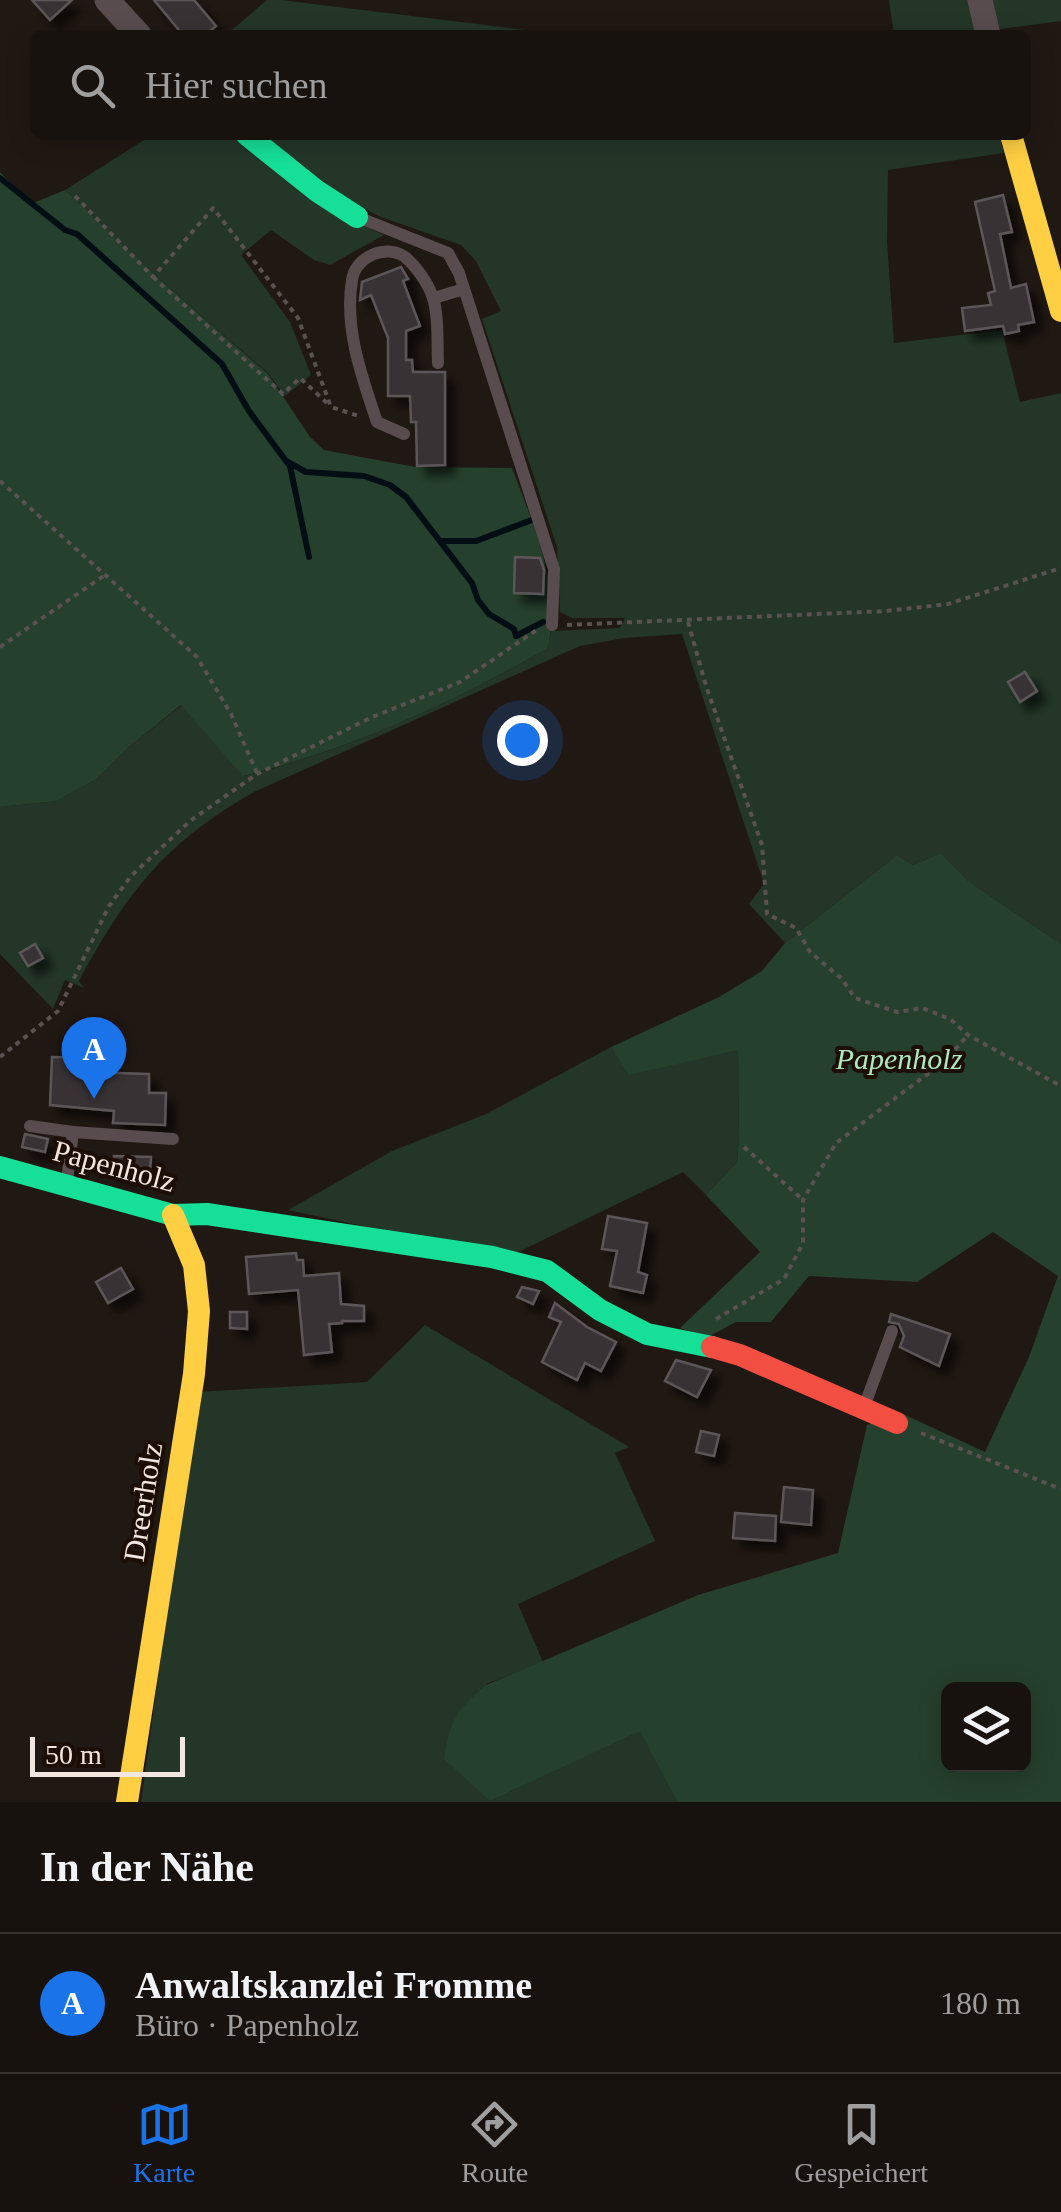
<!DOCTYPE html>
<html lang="de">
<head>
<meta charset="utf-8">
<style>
	body { margin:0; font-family:Georgia,serif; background:#25201c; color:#f1f3f6 }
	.controls { position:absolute; right:30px; bottom:30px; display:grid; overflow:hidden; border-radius:15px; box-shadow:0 5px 25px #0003 }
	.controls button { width:90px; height:90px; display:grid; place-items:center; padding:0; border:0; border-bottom:2px solid #36322e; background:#18120e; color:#f1f3f6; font:50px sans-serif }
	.scale { position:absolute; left:30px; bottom:25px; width:155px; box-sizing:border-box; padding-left:10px; border:5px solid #f2e7e0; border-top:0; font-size:28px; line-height:35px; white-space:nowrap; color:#f2e7e0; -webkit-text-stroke:8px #1c0e05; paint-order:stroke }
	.you { position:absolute; left:522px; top:740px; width:35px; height:35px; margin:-25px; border:8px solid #fff; border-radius:50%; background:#1a73e8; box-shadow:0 0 0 15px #1a73e833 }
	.badge { display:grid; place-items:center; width:65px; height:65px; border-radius:50%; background:#1a73e8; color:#fff; font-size:32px; font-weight:700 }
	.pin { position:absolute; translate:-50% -82px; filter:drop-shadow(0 2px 5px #0008) }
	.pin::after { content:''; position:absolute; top:52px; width:35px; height:30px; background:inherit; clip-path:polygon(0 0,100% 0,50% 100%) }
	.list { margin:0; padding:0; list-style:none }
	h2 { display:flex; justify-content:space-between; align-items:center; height:130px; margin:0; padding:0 40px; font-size:42px }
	h2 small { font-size:32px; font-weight:400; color:#9f9e9e }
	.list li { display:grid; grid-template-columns:65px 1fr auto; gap:30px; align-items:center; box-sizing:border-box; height:140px; padding:0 40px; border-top:2px solid #36322e }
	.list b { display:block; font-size:38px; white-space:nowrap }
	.list p { margin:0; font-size:32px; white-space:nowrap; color:#9f9e9e }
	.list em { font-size:32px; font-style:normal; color:#9f9e9e }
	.icon { flex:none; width:55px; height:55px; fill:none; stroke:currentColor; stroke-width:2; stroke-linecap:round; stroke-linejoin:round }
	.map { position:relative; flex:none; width:1061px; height:1802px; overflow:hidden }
	.search { position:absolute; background:#18120e; box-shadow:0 5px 25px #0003; left:30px; right:30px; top:30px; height:110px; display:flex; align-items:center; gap:25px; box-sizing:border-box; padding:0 35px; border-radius:15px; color:#9f9e9e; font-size:38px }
	.sheet { height:270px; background:#18120e }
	nav { display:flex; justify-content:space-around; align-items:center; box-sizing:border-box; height:140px; border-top:2px solid #36322e; background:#18120e; font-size:28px; color:#9f9e9e }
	nav a { display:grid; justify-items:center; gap:5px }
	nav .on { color:#1a73e8 }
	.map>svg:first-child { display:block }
	.green { fill:#233628 }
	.forest { fill:#25402c; fill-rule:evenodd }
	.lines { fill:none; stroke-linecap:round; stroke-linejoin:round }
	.stream { stroke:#030d14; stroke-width:6 }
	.building { fill:#373236; stroke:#5b5758; stroke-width:2.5; filter:url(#shadow) }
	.path { stroke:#5a5151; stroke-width:4; stroke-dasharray:5 5; stroke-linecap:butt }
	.lane { stroke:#584c4f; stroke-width:12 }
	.street { stroke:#584c4f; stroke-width:25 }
	.fast { stroke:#16e098; stroke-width:22 }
	.slow { stroke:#ffcf43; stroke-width:22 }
	.jam { stroke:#f24e42; stroke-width:22 }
	.labels { text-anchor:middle; stroke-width:8; stroke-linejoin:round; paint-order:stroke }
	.park-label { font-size:30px; font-style:italic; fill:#aee9be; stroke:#1c0e05 }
	.street-label { font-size:30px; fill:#f2e7e0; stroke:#1c0e05 }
</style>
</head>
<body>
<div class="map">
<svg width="1061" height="1802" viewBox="0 0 1061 1802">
	<defs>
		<filter id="shadow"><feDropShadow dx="9" dy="9" stdDeviation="5" flood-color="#0009"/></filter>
	</defs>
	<rect width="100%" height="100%" fill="#201813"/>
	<g class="green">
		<polygon points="267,0 281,0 566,35 226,35"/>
		<polygon points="889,0 969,0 977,35 894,35"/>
		<polygon points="988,0 1061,0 1061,21 993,30"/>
		<polygon points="152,135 237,135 349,219 384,235 330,265 314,260 271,230 241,255 290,322 311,375 285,396 268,373 158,278 65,190"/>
		<path d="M264,135H999L1004,153L888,170L887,242L894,343L1002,330L1020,402L1061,393V944L967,880L941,853L913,865L897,855L785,943L749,904L764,884L682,634L624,638L580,646L254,792C165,843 127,892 79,981L84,988L65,980L53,1009L0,954V807L57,801L96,779L129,747L182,705L244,776C350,750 453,703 548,648L551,631L620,628L625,618H572L560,612L557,547L482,319L501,311L476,261L461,245L378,216L339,194Z"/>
		<polygon points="611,1047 630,1074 738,1049 739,1137 737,1162 706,1195 683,1172 508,1257 288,1210 392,1151 486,1114"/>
		<polygon points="425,1325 629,1447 615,1453 655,1541 518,1604 543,1662 486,1684 490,1801 640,1730 677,1802 141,1802 197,1392 367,1382"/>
	</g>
	<g class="forest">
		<path d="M0,172L31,204L65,190L158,278L268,374L310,437L324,450L415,467L512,468C534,526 561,585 548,648C453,703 350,750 243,776L181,705L129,747L96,779L57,801L0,807Z"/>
		<path d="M941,853L967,880L1061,944V1802H677L640,1731L490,1801L444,1759C450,1719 457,1710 486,1685L698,1595L838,1553L867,1425L901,1413L985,1452L1029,1357L1058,1276L993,1232L917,1282L809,1276L771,1322H736L706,1338L680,1328L760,1252L706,1195L737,1162L739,1137L738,1050L629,1075L611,1047L719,997L762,971L785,943L897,855L913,865ZM948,1690H1024V1764H948Z"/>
	</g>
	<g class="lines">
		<g class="stream">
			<polyline points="0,178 65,230 77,234 222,364 249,411 286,461 306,472 364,476 390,485 406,497 472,583 478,600 489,614 514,629 516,636 543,622"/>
			<polyline points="286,461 290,466 309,557"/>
			<polyline points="441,541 476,541 537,518"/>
		</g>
	</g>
	<g class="building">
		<polygon points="32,0 72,0 50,20"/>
		<polygon points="154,0 194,0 216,26 205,35 183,35"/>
		<polygon points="1003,195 1012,232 1000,234 1011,288 1026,284 1034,322 1018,325 1019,331 1005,334 1003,326 965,331 962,308 991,305 988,293 995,291 975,202"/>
		<polygon points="401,267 408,279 403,281 420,326 406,331 406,360 412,360 413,372 445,372 445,465 417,466 416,422 411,422 410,396 388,396 388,338 371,295 360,300 362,282"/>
		<polygon points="515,557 540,558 544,570 543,594 514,593"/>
		<polygon points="1025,672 1037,691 1020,702 1008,682"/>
		<polygon points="35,944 43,958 28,966 20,953"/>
		<polygon points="52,1057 83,1058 82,1072 149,1074 149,1093 166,1093 165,1125 113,1123 114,1111 50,1105"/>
		<polygon points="25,1134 48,1139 45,1152 22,1147"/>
		<polygon points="114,1156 151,1157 150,1173 114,1172"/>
		<polygon points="608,1216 647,1223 638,1272 647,1275 643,1293 610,1286 617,1251 602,1249"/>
		<polygon points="296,1253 297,1260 303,1260 304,1276 339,1273 341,1304 364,1306 364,1321 342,1321 342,1323 329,1324 332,1352 304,1355 298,1290 249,1294 246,1257"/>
		<polygon points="121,1268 133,1289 108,1303 96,1282"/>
		<polygon points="522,1287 539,1291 533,1304 517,1297"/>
		<polygon points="555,1303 587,1327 616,1342 601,1371 585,1363 577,1380 542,1362 561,1322 549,1317"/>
		<polygon points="230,1312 247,1312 247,1329 230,1328"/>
		<polygon points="891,1314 950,1334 939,1366 900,1347 904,1336 899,1324 889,1322"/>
		<polygon points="676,1360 711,1370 697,1397 665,1381"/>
		<polygon points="701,1431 719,1435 714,1456 696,1452"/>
		<polygon points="784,1487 813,1490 811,1525 781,1522"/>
		<polygon points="735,1513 776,1516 775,1541 733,1538"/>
	</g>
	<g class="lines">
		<g class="path">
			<polyline points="75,196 153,277 213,208 298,318 331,407 359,416"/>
			<polyline points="153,277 283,394 300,378 328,404"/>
			<polyline points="0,481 197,657 231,714 257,773"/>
			<polyline points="688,622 706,686 762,845 767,914 796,928 810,952 842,979 855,998 897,1012 922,1008 950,1019 968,1035 1061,1086"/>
			<polyline points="567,625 886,611 948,604 1061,568"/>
			<polyline points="0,647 105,575"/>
			<polyline points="0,1057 58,1011 109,906 131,876 190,821 257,774 370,718 460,682 538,629"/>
			<polyline points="744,1147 803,1200"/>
			<polyline points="716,1319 784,1279 803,1243 803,1200 836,1143 946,1060 968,1035"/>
			<polyline points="921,1433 1061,1489"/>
		</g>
		<g class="lane">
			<polyline points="360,218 448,253 459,273 554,569 552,625"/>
			<polyline points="434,298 464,289"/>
			<path d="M404,434L377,422C362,377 344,329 352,280C355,257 386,243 405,257C416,266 427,282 432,295C439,314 437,342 438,363"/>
			<polyline points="30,1126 73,1132 173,1139"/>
			<polyline points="67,1181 73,1132"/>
			<polyline points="864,1407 892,1331"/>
		</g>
		<g class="street">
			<polyline points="107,0 139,35"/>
			<polyline points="980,0 988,35"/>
		</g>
		<g class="fast">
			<polyline points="247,135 317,191 357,217"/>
			<polyline points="0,1167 173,1215 207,1214 492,1257 547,1271 600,1310 647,1334 712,1347"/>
		</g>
		<g class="slow">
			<polyline points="1011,135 1061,311"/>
			<polyline points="127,1802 194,1374 199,1311 194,1265 173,1215"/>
		</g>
		<polyline class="jam" points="712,1347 740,1355 897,1423"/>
	</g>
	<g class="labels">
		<g class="park-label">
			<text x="899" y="1069">Papenholz</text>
		</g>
		<g class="street-label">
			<text transform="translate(114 1166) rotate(15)" y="10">Papenholz</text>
			<text transform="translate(143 1502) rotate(-81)" y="10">Dreerholz</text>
		</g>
	</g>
</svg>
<div class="controls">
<button><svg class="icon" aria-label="layers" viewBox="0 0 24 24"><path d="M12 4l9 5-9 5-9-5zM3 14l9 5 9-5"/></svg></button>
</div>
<div class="scale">50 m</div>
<div class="you"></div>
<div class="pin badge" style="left:94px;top:1099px">A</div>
<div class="search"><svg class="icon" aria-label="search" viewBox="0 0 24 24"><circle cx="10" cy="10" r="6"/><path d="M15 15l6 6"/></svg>Hier suchen</div>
</div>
<section class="sheet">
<h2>In der Nähe<small></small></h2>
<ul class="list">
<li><span class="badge">A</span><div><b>Anwaltskanzlei Fromme</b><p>Büro · Papenholz</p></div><em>180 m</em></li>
</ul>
</section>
<nav>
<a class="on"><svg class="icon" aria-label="map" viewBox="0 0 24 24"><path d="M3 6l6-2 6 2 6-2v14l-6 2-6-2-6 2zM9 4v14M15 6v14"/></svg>Karte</a>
<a><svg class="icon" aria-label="directions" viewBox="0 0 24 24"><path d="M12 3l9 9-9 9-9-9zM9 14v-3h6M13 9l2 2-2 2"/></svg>Route</a>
<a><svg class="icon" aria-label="saved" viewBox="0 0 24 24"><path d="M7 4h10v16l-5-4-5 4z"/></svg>Gespeichert</a>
</nav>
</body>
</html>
